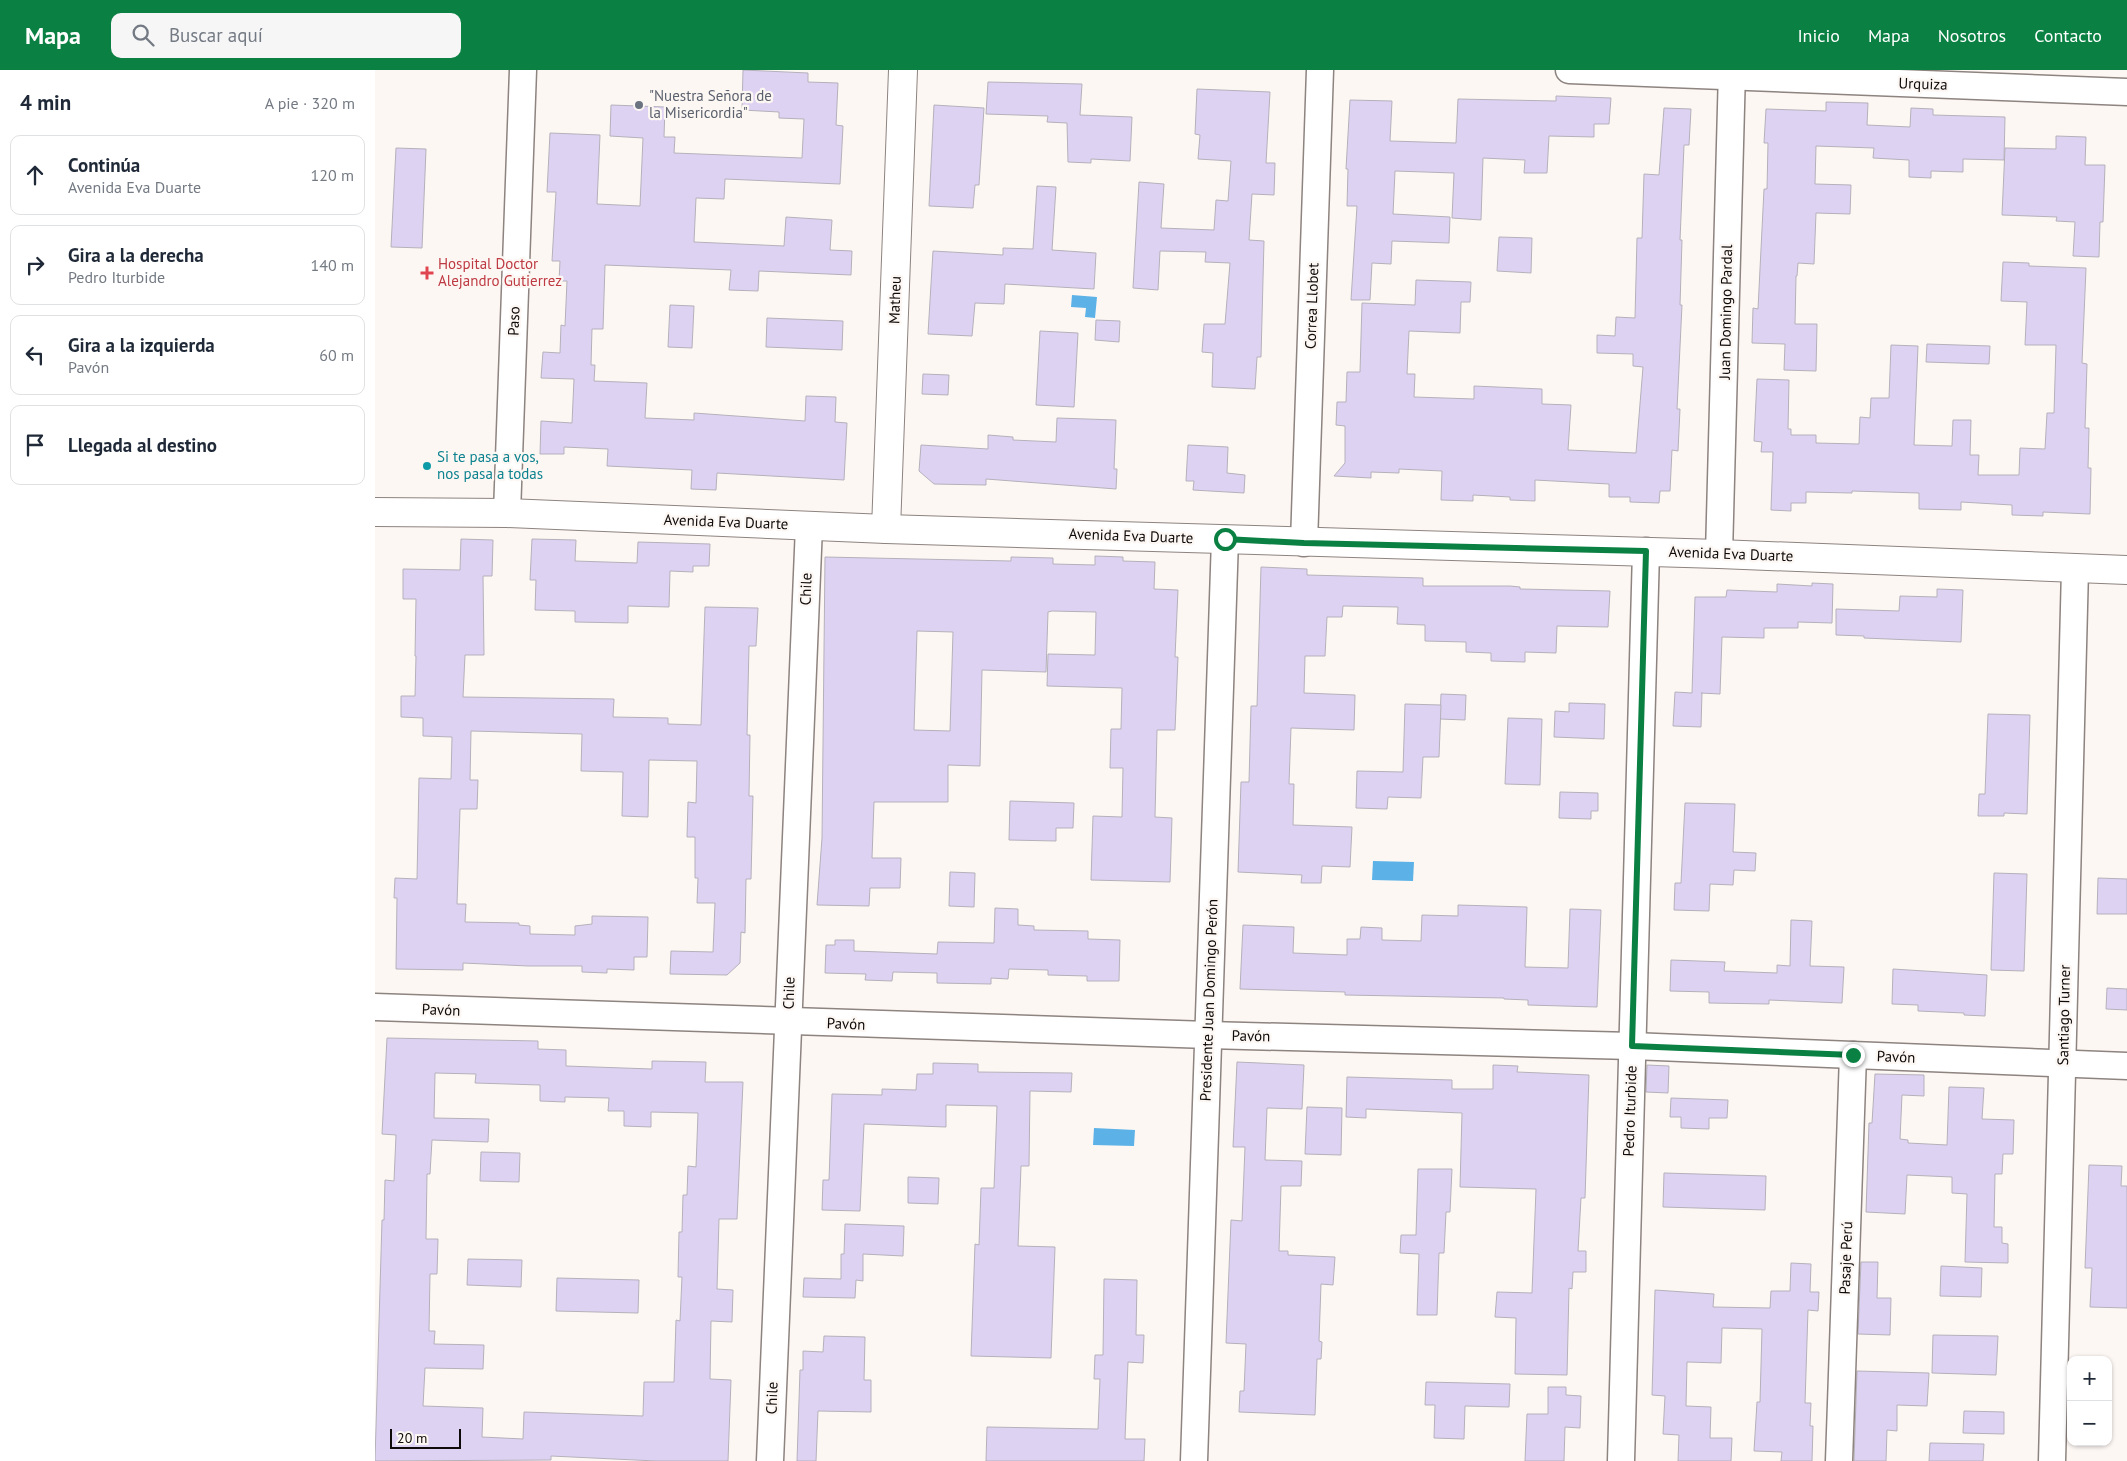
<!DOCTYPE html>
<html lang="es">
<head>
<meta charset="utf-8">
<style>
	body { margin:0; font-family:"PT Sans",sans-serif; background:#f6f6f7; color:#1f2937 }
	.controls { position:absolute; right:15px; bottom:15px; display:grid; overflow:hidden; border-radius:10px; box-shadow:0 1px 4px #0004 }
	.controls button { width:45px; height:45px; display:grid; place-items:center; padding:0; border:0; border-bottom:1px solid #e0e1e3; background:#fff; color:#1f2937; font:25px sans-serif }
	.scale { position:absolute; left:15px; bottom:12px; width:71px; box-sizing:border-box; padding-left:5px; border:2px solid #0e0a09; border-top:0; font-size:14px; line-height:18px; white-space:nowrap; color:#0e0a09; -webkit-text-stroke:4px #fdf7f4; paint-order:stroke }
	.stop { position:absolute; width:15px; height:15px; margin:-11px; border:4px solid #0b8043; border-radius:50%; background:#fff }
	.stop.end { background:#0b8043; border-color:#fff; box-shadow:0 1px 5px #0008 }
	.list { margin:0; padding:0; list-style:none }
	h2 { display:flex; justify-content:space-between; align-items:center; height:65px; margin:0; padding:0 20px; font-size:21px }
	h2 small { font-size:16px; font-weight:400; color:#747a83 }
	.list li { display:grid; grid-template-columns:32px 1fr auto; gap:15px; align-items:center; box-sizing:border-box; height:80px; margin:0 10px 10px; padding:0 10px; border:1px solid #e0e1e3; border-radius:10px }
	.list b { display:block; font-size:19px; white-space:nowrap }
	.list p { margin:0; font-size:16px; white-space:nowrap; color:#747a83 }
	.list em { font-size:16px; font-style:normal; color:#747a83 }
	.icon { flex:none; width:28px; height:28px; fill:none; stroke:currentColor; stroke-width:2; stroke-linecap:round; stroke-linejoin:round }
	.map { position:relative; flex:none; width:1752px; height:1391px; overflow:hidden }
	header { display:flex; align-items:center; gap:30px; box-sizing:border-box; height:70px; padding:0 25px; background:#0b8043; color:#fff }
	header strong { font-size:24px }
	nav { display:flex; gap:28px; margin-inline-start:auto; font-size:18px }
	.search { width:350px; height:45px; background:#f6f6f7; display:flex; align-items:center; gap:12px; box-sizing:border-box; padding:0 18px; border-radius:10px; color:#747a83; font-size:19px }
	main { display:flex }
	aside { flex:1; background:#fff }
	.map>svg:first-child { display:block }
	.water { fill:#5cb2e7 }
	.building { fill:#ded2f3; stroke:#b4b1ba; fill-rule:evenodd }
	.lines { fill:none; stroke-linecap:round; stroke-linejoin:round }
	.minor-casing { stroke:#8d837f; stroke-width:29 }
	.tertiary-casing { stroke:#8d837f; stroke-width:30 }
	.secondary-casing { stroke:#8d837f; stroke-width:30 }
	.minor { stroke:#fff; stroke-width:26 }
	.tertiary { stroke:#fff; stroke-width:28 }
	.secondary { stroke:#fff; stroke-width:28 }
	.route { stroke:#0b8043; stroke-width:6 }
	.worship-dot { fill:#6b7280; stroke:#fdf7f4; stroke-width:2 }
	.health-dot { fill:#e0444e; stroke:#fdf7f4; stroke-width:2 }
	.culture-dot { fill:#0f9aa8; stroke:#fdf7f4; stroke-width:2 }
	.labels { text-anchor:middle; stroke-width:4.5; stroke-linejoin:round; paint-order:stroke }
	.street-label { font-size:15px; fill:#0e0a09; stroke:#fdf7f4 }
	.worship-label { font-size:15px; fill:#5b616d; stroke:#fdf7f4; text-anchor:start }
	.health-label { font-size:15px; fill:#be3a42; stroke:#fdf7f4; text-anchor:start }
	.culture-label { font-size:15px; fill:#0d838f; stroke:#fdf7f4; text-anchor:start }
</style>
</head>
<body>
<header>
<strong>Mapa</strong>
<div class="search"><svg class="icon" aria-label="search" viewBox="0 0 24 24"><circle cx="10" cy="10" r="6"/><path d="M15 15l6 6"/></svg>Buscar aquí</div>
<nav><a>Inicio</a><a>Mapa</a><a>Nosotros</a><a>Contacto</a></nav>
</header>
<main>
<aside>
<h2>4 min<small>A pie · 320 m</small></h2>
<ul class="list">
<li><svg class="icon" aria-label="ahead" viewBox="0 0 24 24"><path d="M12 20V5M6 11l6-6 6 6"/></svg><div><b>Continúa</b><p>Avenida Eva Duarte</p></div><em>120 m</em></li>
<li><svg class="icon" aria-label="right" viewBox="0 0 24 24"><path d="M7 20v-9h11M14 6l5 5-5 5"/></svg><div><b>Gira a la derecha</b><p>Pedro Iturbide</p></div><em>140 m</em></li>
<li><svg class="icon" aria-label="left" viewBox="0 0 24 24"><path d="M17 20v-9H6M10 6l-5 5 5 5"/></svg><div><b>Gira a la izquierda</b><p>Pavón</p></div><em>60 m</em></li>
<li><svg class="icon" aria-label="arrive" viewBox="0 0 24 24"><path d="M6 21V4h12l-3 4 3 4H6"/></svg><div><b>Llegada al destino</b></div></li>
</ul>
</aside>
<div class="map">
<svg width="1752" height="1391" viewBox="0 0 1752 1391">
	<rect width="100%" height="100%" fill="#fdf7f4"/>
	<g class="water">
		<polygon points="697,225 722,227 720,248 710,247 711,238 696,237"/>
		<polygon points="998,791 1039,792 1038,811 997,810"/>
		<polygon points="719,1058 760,1060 759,1076 718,1075"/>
	</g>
	<g class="building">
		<polygon points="368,0 433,3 433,12 463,13 461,55 468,56 465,114 350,109 349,129 321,128 319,172 409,176 411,147 457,150 455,180 477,181 476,205 384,201 383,221 354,220 356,200 230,195 228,259 217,259 216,295 220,295 219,311 272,313 270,348 319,350 319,343 430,351 431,326 461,327 460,352 472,353 469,410 342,403 341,420 316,419 317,400 232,396 233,379 189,377 189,384 165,384 166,351 197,353 199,309 166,308 168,282 185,283 186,255 190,256 192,211 184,211 185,191 177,191 181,122 172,122 175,63 225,65 222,134 265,136 268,68 235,66 236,35 290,37 289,67 300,67 299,83 427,88 429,49 404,48 404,42 367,40"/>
		<polygon points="613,12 707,14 705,45 757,47 755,91 716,89 716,93 693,92 692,53 672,52 673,46 611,44"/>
		<polygon points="822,19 895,22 891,93 900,93 899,125 877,124 874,170 889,171 886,287 882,287 880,319 837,317 838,283 827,282 829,254 850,254 855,193 830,192 831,182 785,181 783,220 758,218 764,112 789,114 786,158 839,160 841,130 853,131 856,91 823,89 825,65 820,64"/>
		<polygon points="1181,26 1236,28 1234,54 1219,54 1219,67 1174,66 1172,103 1149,103 1150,90 1108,88 1106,150 1077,148 1079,103 1020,101 1018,144 1075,147 1074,173 1017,171 1016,194 997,193 995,230 976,230 982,136 972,136 973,99 971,99 975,30 1017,31 1015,71 1081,73 1083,29 1181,31"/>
		<polygon points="1451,32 1493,33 1492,55 1535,57 1536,38 1558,39 1558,45 1630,47 1629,90 1588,89 1588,102 1556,101 1556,108 1534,107 1534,90 1498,88 1499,78 1441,76 1440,114 1476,115 1475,144 1441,143 1439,194 1423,193 1422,206 1421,206 1420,254 1442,254 1441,301 1409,300 1410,274 1377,273 1378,238 1383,239 1389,119 1392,119 1393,73 1389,73 1391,39 1451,41"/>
		<polygon points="559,35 609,38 604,115 600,115 598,138 554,136"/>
		<polygon points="1289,38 1316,39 1314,75 1309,75 1305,170 1307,170 1305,235 1307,235 1302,339 1305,339 1303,381 1297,380 1295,421 1285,421 1284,433 1255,432 1255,427 1234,427 1234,414 1160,410 1160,431 1135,430 1135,427 1098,425 1098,431 1066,430 1067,401 1024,399 1024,403 996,402 996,408 959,406 970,393 970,356 961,355 962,332 971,332 972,302 985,302 987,233 1040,235 1041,210 1096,212 1095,232 1086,232 1085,263 1034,261 1032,304 1040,304 1039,327 1099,329 1099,316 1167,319 1167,334 1196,335 1193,380 1261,383 1268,297 1258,296 1258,284 1222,283 1222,265 1240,266 1241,247 1260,248 1262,168 1267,168 1269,104 1284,105"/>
		<polygon points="1681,66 1711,67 1710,95 1730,95 1728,152 1725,152 1724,187 1698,186 1700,152 1681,151 1682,147 1627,145 1630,78 1681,79"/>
		<polygon points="21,78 51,79 47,178 16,177"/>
		<polygon points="662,116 681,117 677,180 721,183 719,219 630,214 629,234 600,233 597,266 553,264 558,181 628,185 628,178 658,179"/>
		<polygon points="1124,167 1157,168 1156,203 1122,201"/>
		<polygon points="1628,192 1654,193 1654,196 1711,198 1707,293 1712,294 1710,358 1714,358 1713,398 1716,398 1715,444 1668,442 1668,446 1637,445 1637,435 1586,432 1586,440 1544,439 1544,423 1477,421 1477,423 1431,422 1431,433 1416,433 1416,441 1396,440 1398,382 1386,382 1387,372 1379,371 1382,309 1414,310 1413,359 1416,359 1416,365 1441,365 1441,373 1484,374 1485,347 1495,348 1496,328 1514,328 1516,275 1543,276 1539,375 1577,376 1578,350 1596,350 1595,385 1604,385 1603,405 1644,405 1645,378 1670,379 1672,343 1679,343 1681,275 1650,275 1652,232 1626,231"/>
		<polygon points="295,235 319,236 317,278 293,277"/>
		<polygon points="392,248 468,251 467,280 391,277"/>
		<polygon points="721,250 745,251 744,272 720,270"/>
		<polygon points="665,261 703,263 699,337 661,335"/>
		<polygon points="1552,274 1615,276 1614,294 1551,292"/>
		<polygon points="548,304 574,305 573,325 547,324"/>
		<polygon points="682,348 741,350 739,399 742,399 741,419 611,409 611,415 559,414 544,401 546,375 613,379 613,365 638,367 638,370 681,372"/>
		<polygon points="813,375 853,377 852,403 870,405 869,423 818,420 819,411 811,411"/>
		<polygon points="86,469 118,470 117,506 108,506 109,585 90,585 88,627 239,629 238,647 293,648 293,654 326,655 330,537 383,538 381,576 374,576 372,665 375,665 374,726 378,726 376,809 371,809 370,863 366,862 365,893 352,905 295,904 296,881 338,882 340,833 322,833 323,808 320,808 320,767 312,767 313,732 321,733 322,691 274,690 273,747 247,746 248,702 206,701 207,664 96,661 95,710 103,710 102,739 85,739 82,834 91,834 90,852 144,853 144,855 155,856 155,864 200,865 200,856 217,854 217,846 273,847 272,887 259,887 259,900 232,899 232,903 207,902 207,896 153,896 88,893 88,900 21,899 22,828 19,828 20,808 42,809 44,708 76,709 77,667 48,666 48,648 26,647 26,626 40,626 41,586 40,586 41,529 28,529 28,499 85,500"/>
		<polygon points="157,469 201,470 200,491 262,493 263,472 335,474 334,496 318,496 318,502 295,501 294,537 253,536 253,553 200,552 200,541 160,540 161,510 155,510"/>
		<path d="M720,486L748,487V491L780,492L779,519L803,520L800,587H803L800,660H782L780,747L797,748L795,812L716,810L718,746L747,747L748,698H735L736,659H746L747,618L672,616L673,584L720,585L721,542L677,541L673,542L671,602L607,600L605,696L573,695V732H499L497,788H526L525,818H495L494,836L442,835L447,768L450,487L636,491V487L678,488V494L720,495ZM542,561L578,562L575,661L539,660Z"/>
		<polygon points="886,497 932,499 932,505 1048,508 1048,516 1135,516 1145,517 1145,519 1235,521 1233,557 1182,556 1181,583 1150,582 1150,592 1116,591 1116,583 1091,582 1091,572 1050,571 1050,555 1022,554 1023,537 968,536 967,547 952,547 950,586 930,586 929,623 980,625 979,660 916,658 914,714 919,714 918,755 977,757 975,797 947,796 946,813 926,813 927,805 863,802 866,712 874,712 876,636 882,636"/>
		<polygon points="1437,513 1458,514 1457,553 1423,552 1423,558 1389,558 1389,568 1347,567 1345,624 1326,623 1327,623 1326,657 1298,656 1300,622 1317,623 1320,527 1351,527 1352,520 1402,522 1402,514 1437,516"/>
		<polygon points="1562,519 1588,520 1586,572 1489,568 1489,566 1461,565 1461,539 1524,541 1525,526 1562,527"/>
		<polygon points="1066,624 1091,625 1090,650 1065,649"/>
		<polygon points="1194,633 1230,634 1229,669 1179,667 1180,641 1194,642"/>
		<polygon points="1030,634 1066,635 1064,687 1048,687 1046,728 1013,727 1012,739 981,738 982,701 1028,702"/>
		<polygon points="1613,644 1655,645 1652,744 1629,743 1629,746 1603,746 1604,724 1610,724"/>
		<polygon points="1133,648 1167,649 1165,715 1130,714"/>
		<polygon points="1185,722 1223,723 1223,741 1216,741 1216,749 1184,748"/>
		<polygon points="635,731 699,733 698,758 681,758 681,771 634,770"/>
		<polygon points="1310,733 1360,734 1358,782 1381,783 1380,801 1359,800 1358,815 1335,814 1334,841 1299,840 1300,813 1306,813"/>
		<polygon points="575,802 600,803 599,837 574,836"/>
		<polygon points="1619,803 1652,804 1649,901 1616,900"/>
		<polygon points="1723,808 1752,809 1752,844 1722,844"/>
		<polygon points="1083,835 1152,837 1150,897 1193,898 1195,839 1226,840 1222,937 1153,935 1153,930 1129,929 1129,928 970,925 970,922 865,919 868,855 919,857 918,883 972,885 972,869 985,869 986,857 1007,858 1007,870 1046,871 1047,845 1083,846"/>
		<polygon points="620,838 643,839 643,855 659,856 659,860 713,861 713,869 745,870 744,911 712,911 712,906 673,905 673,900 634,899 633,909 616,908 616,914 562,913 562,903 518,902 517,911 490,910 491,904 450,903 451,875 460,875 460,870 479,870 479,881 562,884 563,872 619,873"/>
		<polygon points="1416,850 1437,851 1435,896 1469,897 1467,933 1394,930 1394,934 1334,933 1334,922 1295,921 1296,890 1350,892 1349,901 1402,903 1402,895 1415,896"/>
		<polygon points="1518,899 1612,905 1610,946 1589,945 1589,943 1543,941 1543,935 1517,934"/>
		<polygon points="1732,918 1752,919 1752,940 1731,939"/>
		<path d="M12,968L163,971V979L191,980V996L277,999V991L331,992L330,1012H368L362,1149H344L342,1219L358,1220L357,1252L336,1251L335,1309L356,1310L353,1391H281L176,1386V1390L0,1391L7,1150H9L10,1110L19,1111L21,1065L7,1064ZM60,1003L101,1004L100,1013L165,1015V1031L190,1032V1027L234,1028L233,1041H249V1056L276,1057V1042L323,1043L321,1097L313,1096L312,1125H308L307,1162H304L303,1207H307L305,1251L301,1250L299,1312H269L268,1346L149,1342L148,1369L107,1367L108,1338L48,1336L50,1298L108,1299L109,1275L59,1274L60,1261H54L55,1204H62L63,1169H51L52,1104H55L57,1070L113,1072L114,1049L59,1048Z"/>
		<polygon points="862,992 929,995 927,1039 892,1038 890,1090 927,1091 926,1116 906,1116 904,1181 913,1181 913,1185 960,1187 958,1215 946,1214 944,1271 947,1272 946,1289 942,1289 940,1345 864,1342 865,1321 869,1321 871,1274 851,1273 856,1150 867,1151 870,1077 858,1077"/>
		<polygon points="558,993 603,994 603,1002 697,1003 696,1022 655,1021 654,1096 646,1096 643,1176 680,1177 676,1288 596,1286 600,1174 604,1175 606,1118 619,1118 622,1036 571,1035 571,1057 489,1054 485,1141 447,1140 448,1110 454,1110 457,1024 507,1025 507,1019 541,1020 542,1004 558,1004"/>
		<polygon points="1118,995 1143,996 1142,1002 1214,1005 1210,1128 1206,1128 1203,1181 1211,1181 1211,1202 1198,1202 1197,1219 1194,1218 1192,1305 1140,1304 1141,1248 1120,1247 1122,1222 1157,1223 1161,1119 1085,1117 1087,1043 991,1039 991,1048 971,1047 972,1007 1077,1010 1077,1019 1118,1019"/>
		<polygon points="1272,995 1294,996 1293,1023 1271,1022"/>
		<polygon points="1500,1004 1549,1005 1549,1026 1527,1025 1525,1069 1533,1070 1533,1073 1572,1075 1574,1017 1609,1018 1607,1049 1639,1050 1638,1084 1628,1084 1627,1104 1620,1104 1619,1157 1627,1157 1627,1173 1633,1174 1633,1193 1590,1192 1592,1124 1577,1123 1577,1107 1532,1105 1530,1144 1491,1142 1494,1053 1497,1053"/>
		<polygon points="1296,1028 1353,1030 1352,1048 1334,1048 1334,1059 1306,1058 1306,1047 1295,1047"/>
		<polygon points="932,1037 967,1038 966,1085 930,1084"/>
		<polygon points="106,1082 145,1083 144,1112 105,1111"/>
		<polygon points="1714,1095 1747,1096 1746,1116 1752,1116 1752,1238 1715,1237 1717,1198 1710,1198"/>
		<polygon points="1043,1099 1077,1099 1075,1142 1071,1142 1069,1183 1064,1183 1062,1245 1042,1245 1044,1184 1025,1183 1026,1165 1041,1165"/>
		<polygon points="1289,1103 1391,1106 1390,1140 1288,1137"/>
		<polygon points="533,1107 564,1108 563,1134 533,1133"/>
		<polygon points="470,1154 529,1156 528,1186 488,1184 488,1211 481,1210 480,1228 428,1227 429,1208 466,1209 466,1184 469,1184"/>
		<polygon points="93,1189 147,1190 146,1217 92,1215"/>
		<polygon points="1486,1192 1503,1192 1502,1228 1516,1228 1515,1265 1483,1264"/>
		<polygon points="1416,1193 1436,1194 1435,1222 1444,1222 1443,1241 1433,1240 1430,1333 1436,1333 1435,1356 1438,1356 1437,1391 1406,1391 1407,1382 1379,1381 1382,1332 1385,1332 1387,1259 1347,1258 1346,1293 1312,1292 1311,1336 1336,1337 1335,1368 1357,1368 1356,1391 1303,1391 1304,1365 1288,1364 1290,1326 1277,1325 1280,1220 1339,1224 1338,1237 1395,1238 1396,1221 1415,1221"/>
		<polygon points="1566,1196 1607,1198 1606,1227 1565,1226"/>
		<polygon points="182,1208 264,1210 263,1243 181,1241"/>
		<polygon points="729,1209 762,1210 761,1265 769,1265 768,1293 753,1292 750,1369 770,1369 769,1391 611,1391 612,1357 723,1359 725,1309 719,1309 720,1285 728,1285"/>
		<polygon points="1558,1265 1623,1266 1621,1305 1557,1303"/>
		<polygon points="449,1266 490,1267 489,1310 496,1310 496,1342 443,1341 441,1391 422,1391 425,1300 428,1300 428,1281 448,1282"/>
		<polygon points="1482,1301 1554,1303 1552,1336 1522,1335 1522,1361 1512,1360 1511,1391 1479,1391"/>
		<polygon points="1051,1312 1135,1314 1134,1337 1090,1336 1089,1369 1059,1368 1060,1335 1050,1335"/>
		<polygon points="1173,1317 1191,1317 1191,1325 1206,1326 1205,1358 1190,1357 1189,1391 1150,1391 1152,1344 1173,1344"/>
		<polygon points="1589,1341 1629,1342 1629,1364 1588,1363"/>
		<polygon points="1555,1373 1609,1374 1608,1391 1554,1391"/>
	</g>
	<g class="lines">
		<defs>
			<g id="minor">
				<polyline points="1194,0 1752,22"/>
				<polyline points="132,443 148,0"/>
				<polyline points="929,473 945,0"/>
				<polyline points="1344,484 1357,0"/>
				<polyline points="0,937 833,965 1257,976 1752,996"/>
				<polyline points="395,1391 434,456"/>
				<polyline points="819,1391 850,469"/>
				<polyline points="1246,1391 1271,481"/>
				<polyline points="1464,1391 1478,985"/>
				<polyline points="1677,1391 1700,499"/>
			</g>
			<polyline id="tertiary" points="511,459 528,0"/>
			<polyline id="secondary" points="0,442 132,443 511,459 1344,484 1752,500"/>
		</defs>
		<use href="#minor" class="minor-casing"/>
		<use href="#tertiary" class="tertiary-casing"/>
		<use href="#secondary" class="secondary-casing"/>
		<use href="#minor" class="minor"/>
		<use href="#tertiary" class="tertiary"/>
		<use href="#secondary" class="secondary"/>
	</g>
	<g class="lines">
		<polyline class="route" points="850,469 929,473 1271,481 1257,976 1478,985"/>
	</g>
	<circle class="worship-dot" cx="264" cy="35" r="5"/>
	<path class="health-dot" d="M49.5 195.5h5v5h5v5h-5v5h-5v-5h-5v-5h5z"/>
	<circle class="culture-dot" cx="52" cy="396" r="5"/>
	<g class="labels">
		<g class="street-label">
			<text transform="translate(1548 14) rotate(2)" y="5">Urquiza</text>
			<text transform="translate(520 230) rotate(-88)" y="5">Matheu</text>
			<text transform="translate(937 236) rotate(-88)" y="5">Correa Llobet</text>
			<text transform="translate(1351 242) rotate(-89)" y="5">Juan Domingo Pardal</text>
			<text transform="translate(139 251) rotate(-88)" y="5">Paso</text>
			<text transform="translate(351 452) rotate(2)" y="5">Avenida Eva Duarte</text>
			<text transform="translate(756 466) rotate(2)" y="5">Avenida Eva Duarte</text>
			<text transform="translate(1356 484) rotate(2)" y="5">Avenida Eva Duarte</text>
			<text transform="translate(431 519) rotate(-88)" y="5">Chile</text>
			<text transform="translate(414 923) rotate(-88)" y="5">Chile</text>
			<text transform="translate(834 930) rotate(-88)" y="5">Presidente Juan Domingo Perón</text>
			<text transform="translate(66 940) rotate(2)" y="5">Pavón</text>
			<text transform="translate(1689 945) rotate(-89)" y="5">Santiago Turner</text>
			<text transform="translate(471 954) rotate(2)" y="5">Pavón</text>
			<text transform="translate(876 966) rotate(1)" y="5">Pavón</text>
			<text transform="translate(1521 987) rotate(2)" y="5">Pavón</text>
			<text transform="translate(1255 1041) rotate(-88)" y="5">Pedro Iturbide</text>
			<text transform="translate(1471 1188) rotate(-88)" y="5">Pasaje Perú</text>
			<text transform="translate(397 1328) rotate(-88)" y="5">Chile</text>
		</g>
		<g class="worship-label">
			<text x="274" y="31">"Nuestra Señora de<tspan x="274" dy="17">la Misericordia"</tspan></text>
		</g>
		<g class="health-label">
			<text x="63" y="199">Hospital Doctor<tspan x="63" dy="17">Alejandro Gutierrez</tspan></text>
		</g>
		<g class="culture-label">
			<text x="62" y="392">Si te pasa a vos,<tspan x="62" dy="17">nos pasa a todas</tspan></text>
		</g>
	</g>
</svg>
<div class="controls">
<button>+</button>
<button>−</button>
</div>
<div class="scale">20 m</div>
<div class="stop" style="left:850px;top:469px"></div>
<div class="stop end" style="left:1478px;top:985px"></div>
</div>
</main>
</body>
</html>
